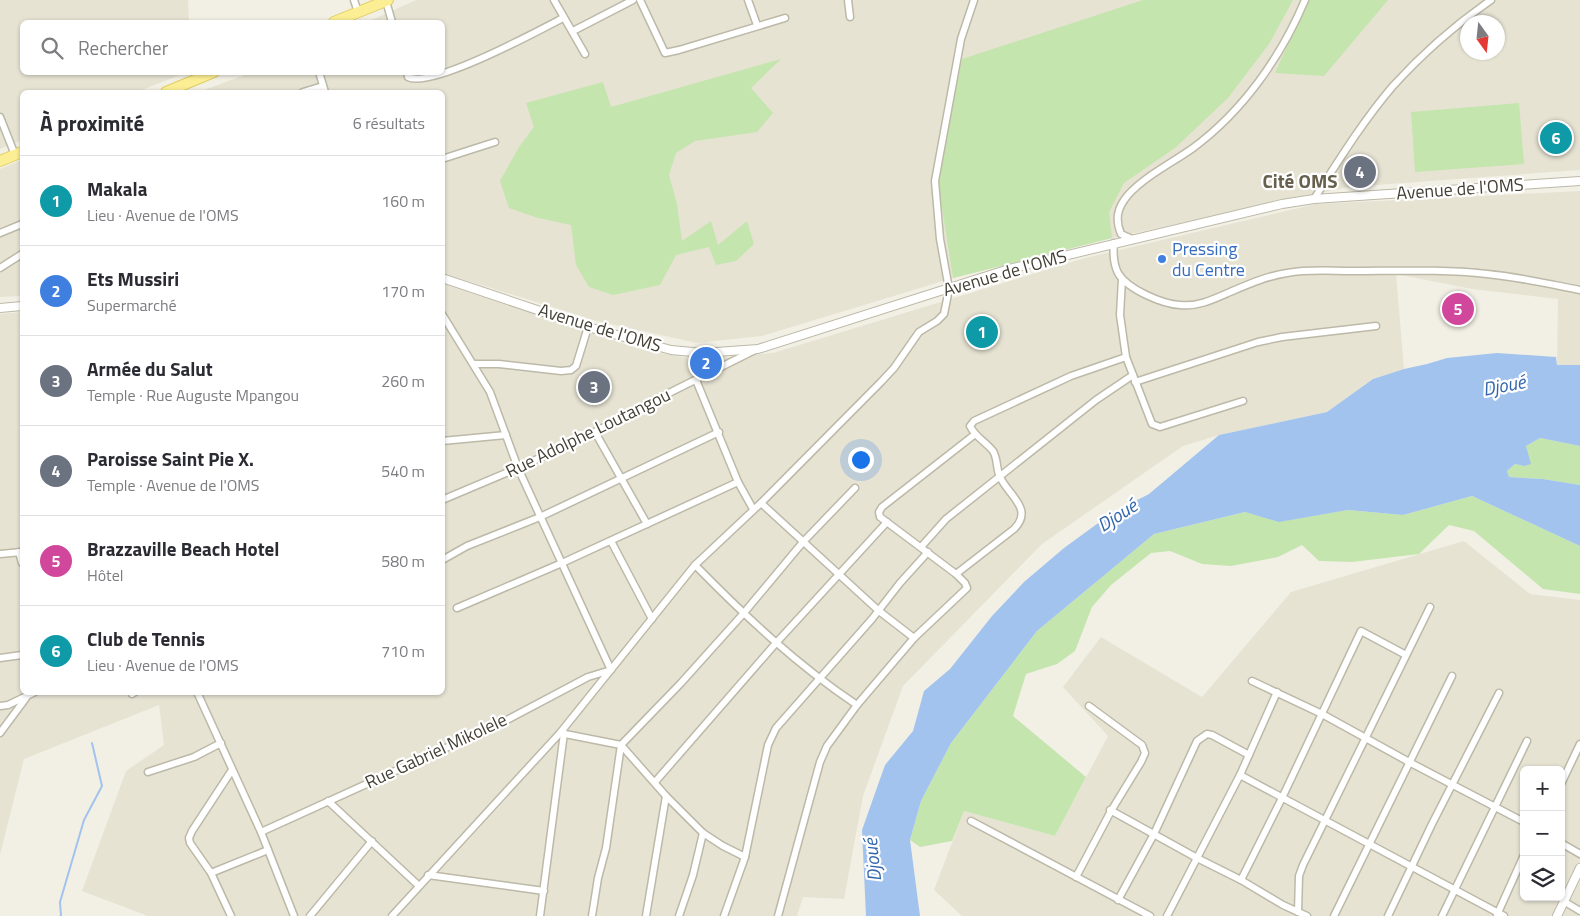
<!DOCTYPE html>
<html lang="fr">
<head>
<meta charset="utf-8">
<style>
	body { margin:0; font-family:"Titillium Web",sans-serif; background:#f7f7f7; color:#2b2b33 }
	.controls { position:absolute; right:15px; bottom:15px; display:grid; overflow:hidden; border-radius:8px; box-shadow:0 1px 4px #0004 }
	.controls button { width:45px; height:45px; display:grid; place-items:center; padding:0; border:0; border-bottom:1px solid #e1e1e2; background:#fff; color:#2b2b33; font:25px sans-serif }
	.compass { position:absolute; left:1460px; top:15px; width:45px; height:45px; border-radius:50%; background:#fff; box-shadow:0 1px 4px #0004; rotate:165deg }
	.you { position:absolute; left:860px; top:459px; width:18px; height:18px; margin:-12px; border:4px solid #fff; border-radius:50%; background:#1a73e8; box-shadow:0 0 0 8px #1a73e833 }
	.badge { display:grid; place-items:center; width:32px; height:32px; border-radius:50%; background:#111827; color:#fff; font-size:16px; font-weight:700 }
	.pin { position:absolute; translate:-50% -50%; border:2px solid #fff; box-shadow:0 1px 5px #0006 }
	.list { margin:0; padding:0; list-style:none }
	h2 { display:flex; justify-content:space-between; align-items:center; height:65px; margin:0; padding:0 20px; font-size:21px }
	h2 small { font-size:16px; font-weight:400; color:#7c7c81 }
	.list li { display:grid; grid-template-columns:32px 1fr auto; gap:15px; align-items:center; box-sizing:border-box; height:90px; padding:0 20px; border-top:1px solid #e1e1e2 }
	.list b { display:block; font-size:19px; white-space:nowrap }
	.list p { margin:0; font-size:16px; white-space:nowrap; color:#7c7c81 }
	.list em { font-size:16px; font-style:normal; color:#7c7c81 }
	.icon { flex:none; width:28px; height:28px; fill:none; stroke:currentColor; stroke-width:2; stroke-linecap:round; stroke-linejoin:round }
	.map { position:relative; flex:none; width:1580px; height:916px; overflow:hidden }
	.search { position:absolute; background:#fff; box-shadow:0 1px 4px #0004; left:20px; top:20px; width:425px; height:55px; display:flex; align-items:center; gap:12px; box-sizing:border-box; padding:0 18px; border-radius:8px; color:#7c7c81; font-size:19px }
	.panel { position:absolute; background:#fff; box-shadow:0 1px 4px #0004; left:20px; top:90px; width:425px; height:605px; border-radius:8px }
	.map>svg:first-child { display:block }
	.residential { fill:#e6e3d3; fill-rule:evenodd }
	.green { fill:#c4e5ae }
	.water { fill:#a2c3ee }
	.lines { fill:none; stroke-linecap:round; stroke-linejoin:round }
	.stream { stroke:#a2c3ee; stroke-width:2 }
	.minor-casing { stroke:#bdb9a8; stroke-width:9 }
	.tertiary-casing { stroke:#bdb9a8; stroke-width:10 }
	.primary-casing { stroke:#e0ce65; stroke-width:12 }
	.minor { stroke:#fff; stroke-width:6 }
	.tertiary { stroke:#fff; stroke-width:8 }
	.primary { stroke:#fbee94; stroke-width:10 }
	.shop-dot { fill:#3f7fe0; stroke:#fff; stroke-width:2 }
	.labels { text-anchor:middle; stroke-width:4.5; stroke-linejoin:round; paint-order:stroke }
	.street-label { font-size:18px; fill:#444035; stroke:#fff }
	.shop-label { font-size:18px; fill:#366cbe; stroke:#fff; text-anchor:start }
	.neighbourhood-label { font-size:19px; font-weight:bold; fill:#66604c; stroke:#fff }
	.water-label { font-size:19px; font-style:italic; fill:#3165ac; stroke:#fff }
</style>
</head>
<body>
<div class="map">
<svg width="1580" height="916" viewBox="0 0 1580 916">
	<rect width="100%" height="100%" fill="#f2f0e5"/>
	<g class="residential">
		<polygon points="0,0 188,0 189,22 22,22 22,72 185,73 137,92 22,92 22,140 0,149"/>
		<path d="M416,0H1580V170L1349,187L1112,238L953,278L762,336L697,343L597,321L443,273L442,92H199L250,73L442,72V22H367ZM1468,22H1498V52H1468Z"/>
		<polygon points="22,160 22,296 0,297 0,169"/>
		<polygon points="1580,191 1580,365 1557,365 1558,299 1472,289 1396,274 1404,369 1373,379 1327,412 1219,435 1183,446 1042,544 903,686 863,796 844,899 803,897 797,916 148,916 82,891 126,771 164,745 159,705 24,759 0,855 0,314 22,312 22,692 442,692 443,284 643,350 700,360 773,353 1085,258 1316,204"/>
		<path d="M1464,541L1530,594L1580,600V916H962L934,890L964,811L1055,836L1108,736L1063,687L1101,637L1202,697L1291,592ZM1524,770H1561V897H1524Z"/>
	</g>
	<g class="green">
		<polygon points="1143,0 1293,0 1269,44 1228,98 1175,148 1124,183 1109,212 1112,238 953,278 938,182 962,59"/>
		<polygon points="1308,0 1388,0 1324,76 1275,73"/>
		<polygon points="781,59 751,88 773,113 757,132 695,141 676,153 669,175 677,204 682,241 711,221 718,245 747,221 754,244 736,261 716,265 709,247 676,255 660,285 613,295 589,287 576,265 571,225 538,218 509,208 500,181 519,147 534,127 526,103 603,82 611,107"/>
		<polygon points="1519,103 1524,164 1415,172 1411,112"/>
		<polygon points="1540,438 1580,446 1580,485 1543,479 1509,477 1507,471 1515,464 1524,466 1526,446"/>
		<polygon points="1472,496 1580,546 1580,594 1543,589 1474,531 1449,525 1419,554 1352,562 1319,561 1302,545 1278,557 1231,566 1202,564 1170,551 1151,553 1111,585 1092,607 1075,651 1057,664 1026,674 1013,716 1086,777 1055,836 964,811 952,841 920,847 910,840 921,801 951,743 1037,631 1154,534 1245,512 1283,521 1348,510 1403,515"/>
	</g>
	<polygon class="water" points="1497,353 1556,357 1557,365 1580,365 1580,446 1540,438 1526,446 1531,464 1524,466 1515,464 1507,471 1509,477 1543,479 1580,485 1580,546 1472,496 1403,515 1348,510 1279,522 1245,512 1154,534 1037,631 951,743 921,801 910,840 920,916 866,916 862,830 885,765 913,731 924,691 950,669 992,616 1024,582 1064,548 1112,513 1149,494 1219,435 1327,412 1373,379 1404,369 1427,364 1447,358"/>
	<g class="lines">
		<polyline class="stream" points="61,916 60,902 84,820 102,786 92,743"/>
		<defs>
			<g id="minor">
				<polyline points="354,0 358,12"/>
				<polyline points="554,0 585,54"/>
				<polyline points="640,0 665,53 679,50 785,18"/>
				<polyline points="748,0 757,25"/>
				<polyline points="848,0 850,17"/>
				<polyline points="386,1 392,22"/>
				<polyline points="573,31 633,0"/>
				<polyline points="319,72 325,92"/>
				<path d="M407,72L408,77C431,89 538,31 563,18"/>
				<polyline points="303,92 323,86"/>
				<polyline points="0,117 15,155"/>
				<polyline points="442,159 495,142"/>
				<path d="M1314,199C1339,160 1363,121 1393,86C1422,54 1455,25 1491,0"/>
				<polyline points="0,233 22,224"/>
				<path d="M1132,239L1121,234C1115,219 1117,208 1128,195C1145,176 1172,163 1193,148C1243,111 1281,57 1305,0"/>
				<path d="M1114,243C1113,253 1113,263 1118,273C1127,289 1162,304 1180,305C1198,307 1214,299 1230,292C1249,284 1267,276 1287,273C1309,269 1330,271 1351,271C1397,271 1442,269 1487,274C1519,277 1549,284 1580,290"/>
				<polyline points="0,268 22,254"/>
				<polyline points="1122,279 1120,315 1126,357"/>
				<polyline points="474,364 499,364 561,371 571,370 576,366 588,327"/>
				<polyline points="696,380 738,482 753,509"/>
				<polyline points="1135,382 1258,342 1282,337 1376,326"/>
				<polyline points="595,432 647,524"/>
				<polyline points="442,441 506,435"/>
				<polyline points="442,500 518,468 595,432 653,401 755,350"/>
				<polyline points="761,503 879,611 914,638"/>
				<polyline points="611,541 652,619"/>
				<polyline points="921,547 946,519 1096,400 1133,375"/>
				<polyline points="19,552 22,563"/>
				<polyline points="0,554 22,552"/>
				<polyline points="444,559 467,546 540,517 719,432"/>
				<path d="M695,565C745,616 797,665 857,705"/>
				<path d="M956,574L1014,529C1034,509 1009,496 1000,477C996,469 998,459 993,451C985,441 975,437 970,426L974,421L1071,376L1126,357L1152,424L1160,427L1243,401"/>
				<polyline points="457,608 562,563 738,482"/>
				<polyline points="0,658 22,655"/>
				<polyline points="1252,681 1322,714 1409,762 1524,822"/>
				<polyline points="197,692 261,832 294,916"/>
				<polyline points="132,694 135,692"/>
				<polyline points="0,706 8,705 35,692"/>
				<polyline points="0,733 26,698"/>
				<polyline points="560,733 621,745 666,796 703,833 723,846 745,857"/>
				<polyline points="148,772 194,757 221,743"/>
				<polyline points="1240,775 1504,916"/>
				<polyline points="655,782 776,643 887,522"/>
				<polyline points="1561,784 1580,744"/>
				<polyline points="328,801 419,886"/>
				<polyline points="1110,810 1197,858 1241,880 1283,905 1307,916"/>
				<polyline points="971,821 1150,916"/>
				<polyline points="261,832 503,722 588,677 611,670 518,468 490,392 442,314"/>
				<polyline points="1561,843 1580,854"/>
				<polyline points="211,873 268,850"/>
				<polyline points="428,875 544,891"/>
				<polyline points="1076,877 1111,811 1141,762 1145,753 1142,745 1089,706"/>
				<polyline points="1241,880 1282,798 1361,631 1406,655"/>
				<polyline points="1118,900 1154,834 1197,741 1207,734 1212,735 1249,755"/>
				<polyline points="1565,902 1580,911"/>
				<polyline points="1298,912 1299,876 1303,865 1430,607"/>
				<polyline points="1497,915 1524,855"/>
				<polyline points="231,916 211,873 190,843 189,838 192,831 232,770"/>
				<polyline points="310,916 372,841"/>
				<polyline points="392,916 560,733 695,565 761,503 881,382 894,368 919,332 937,321 944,314 949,289 940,239 935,181 961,39 974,0"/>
				<polyline points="540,916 564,733"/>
				<polyline points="592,916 598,878 606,848 621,745 681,683 743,614 803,542 855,488"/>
				<polyline points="646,916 666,796"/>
				<polyline points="679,916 693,875 703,833"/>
				<polyline points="724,916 745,857 768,745 776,728 872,619 900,583 928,552"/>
				<polyline points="778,916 820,762 827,746 857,705 914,638 967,588 965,583 956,574 880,517 879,512 882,507 974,435"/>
				<polyline points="1167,916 1240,775 1277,692"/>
				<polyline points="1334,916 1452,676"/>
				<polyline points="1388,916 1432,824 1499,693"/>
				<polyline points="1442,916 1527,741"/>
			</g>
			<g id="tertiary">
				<polyline points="442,278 588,327 671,350 703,353 758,349 1009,269 1282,204 1314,199 1580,181"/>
				<polyline points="0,308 22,306"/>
				<polyline points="1557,916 1580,868"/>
			</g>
			<g id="primary">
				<polyline points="334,22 388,0"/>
				<polyline points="166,92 214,72"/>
				<polyline points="0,161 22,152"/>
			</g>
		</defs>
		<use href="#minor" class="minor-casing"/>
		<use href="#tertiary" class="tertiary-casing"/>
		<use href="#primary" class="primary-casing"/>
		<use href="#minor" class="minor"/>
		<use href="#tertiary" class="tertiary"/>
		<use href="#primary" class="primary"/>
	</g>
	<circle class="shop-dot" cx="1162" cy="259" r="5"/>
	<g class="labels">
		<g class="street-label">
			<text transform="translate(1460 189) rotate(-4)" y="6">Avenue de l'OMS</text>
			<text transform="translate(1005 273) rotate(-16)" y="6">Avenue de l'OMS</text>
			<text transform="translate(600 328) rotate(17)" y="6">Avenue de l'OMS</text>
			<text transform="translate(588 433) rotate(-26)" y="6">Rue Adolphe Loutangou</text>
			<text transform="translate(436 751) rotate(-25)" y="6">Rue Gabriel Mikolele</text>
		</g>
		<g class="shop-label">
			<text x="1172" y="255">Pressing<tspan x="1172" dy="21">du Centre</tspan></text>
		</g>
		<g class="neighbourhood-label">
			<text x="1300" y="188">Cité OMS</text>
		</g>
		<g class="water-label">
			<text transform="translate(1504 385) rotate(-11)" y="7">Djoué</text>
			<text transform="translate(1117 515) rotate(-33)" y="7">Djoué</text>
			<text transform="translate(872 860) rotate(-96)" y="7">Djoué</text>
		</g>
	</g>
</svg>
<div class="controls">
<button>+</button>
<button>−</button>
<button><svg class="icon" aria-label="layers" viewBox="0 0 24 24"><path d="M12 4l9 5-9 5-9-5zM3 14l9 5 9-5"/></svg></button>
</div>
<svg class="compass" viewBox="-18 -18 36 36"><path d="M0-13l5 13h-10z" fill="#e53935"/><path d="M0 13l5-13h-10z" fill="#7c7c81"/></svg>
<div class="you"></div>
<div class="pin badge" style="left:982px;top:332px;background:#0f9aa8">1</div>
<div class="pin badge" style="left:706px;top:363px;background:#3f7fe0">2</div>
<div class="pin badge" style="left:594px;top:387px;background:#6b7280">3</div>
<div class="pin badge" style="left:1360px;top:172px;background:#6b7280">4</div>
<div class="pin badge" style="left:1458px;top:309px;background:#d1479c">5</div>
<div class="pin badge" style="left:1556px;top:138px;background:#0f9aa8">6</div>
<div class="search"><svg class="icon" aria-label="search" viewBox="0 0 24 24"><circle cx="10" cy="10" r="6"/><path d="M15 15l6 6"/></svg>Rechercher</div>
<section class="panel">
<h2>À proximité<small>6 résultats</small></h2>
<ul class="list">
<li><span class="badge" style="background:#0f9aa8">1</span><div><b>Makala</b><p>Lieu · Avenue de l'OMS</p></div><em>160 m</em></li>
<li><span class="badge" style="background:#3f7fe0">2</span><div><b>Ets Mussiri</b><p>Supermarché</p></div><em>170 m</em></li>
<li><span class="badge" style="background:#6b7280">3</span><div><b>Armée du Salut</b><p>Temple · Rue Auguste Mpangou</p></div><em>260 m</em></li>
<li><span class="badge" style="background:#6b7280">4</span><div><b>Paroisse Saint Pie X.</b><p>Temple · Avenue de l'OMS</p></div><em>540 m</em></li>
<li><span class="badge" style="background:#d1479c">5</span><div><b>Brazzaville Beach Hotel</b><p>Hôtel</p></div><em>580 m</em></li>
<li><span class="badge" style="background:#0f9aa8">6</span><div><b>Club de Tennis</b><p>Lieu · Avenue de l'OMS</p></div><em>710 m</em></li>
</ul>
</section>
</div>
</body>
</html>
